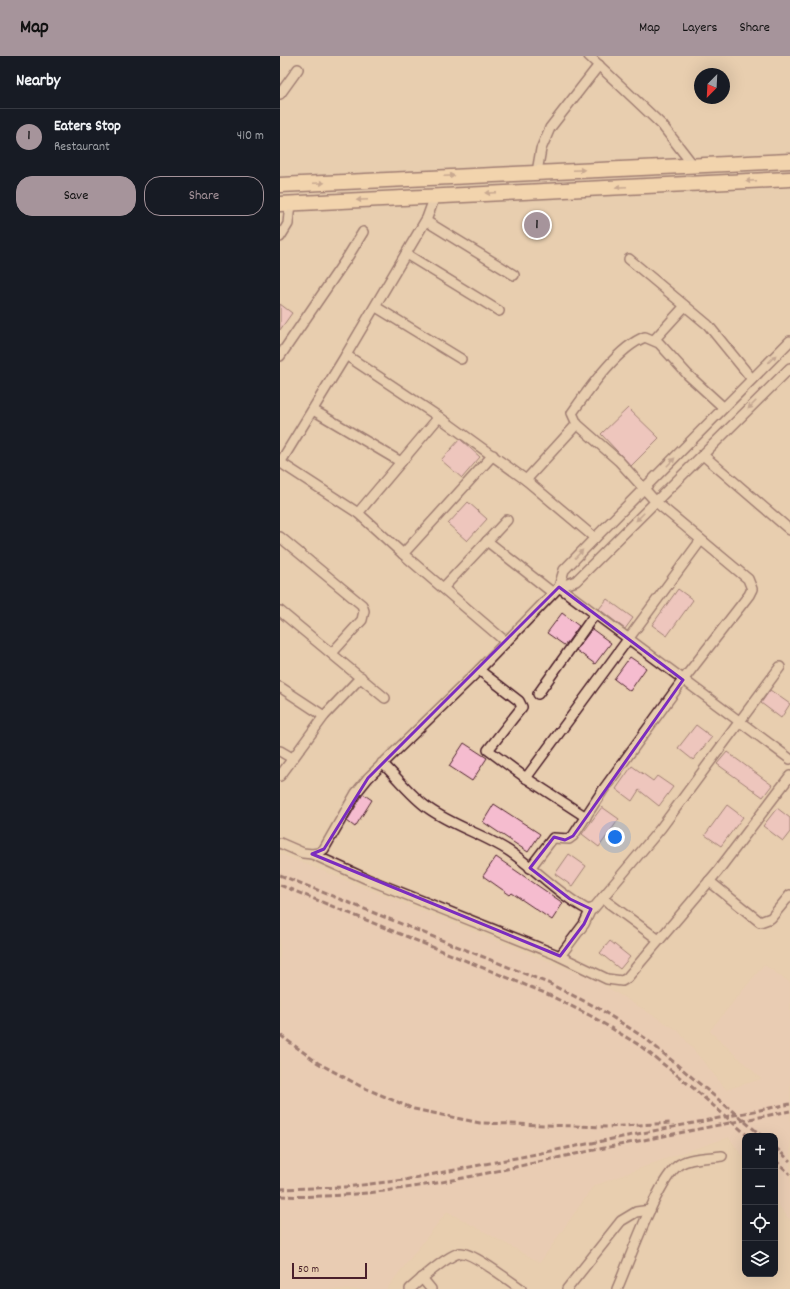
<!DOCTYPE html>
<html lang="en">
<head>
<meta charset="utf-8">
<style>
	body { margin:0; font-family:Dekko,sans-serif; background:#20242c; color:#f1f3f6 }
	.controls { position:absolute; right:12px; bottom:12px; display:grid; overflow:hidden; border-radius:8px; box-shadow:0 4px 16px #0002 }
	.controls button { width:36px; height:36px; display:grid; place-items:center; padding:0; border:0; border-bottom:1px solid #363941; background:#171b24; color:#f1f3f6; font:20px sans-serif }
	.compass { position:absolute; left:414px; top:12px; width:36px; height:36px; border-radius:50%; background:#171b24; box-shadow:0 4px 16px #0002; rotate:204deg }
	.scale { position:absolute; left:12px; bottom:10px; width:75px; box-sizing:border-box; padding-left:4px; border:2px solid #4a1f2b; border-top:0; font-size:11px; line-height:14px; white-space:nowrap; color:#4a1f2b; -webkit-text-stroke:3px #e8ceaf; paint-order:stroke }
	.you { position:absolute; left:335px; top:781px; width:14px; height:14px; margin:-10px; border:3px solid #fff; border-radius:50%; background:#1a73e8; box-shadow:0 0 0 6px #1a73e833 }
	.badge { display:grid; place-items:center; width:26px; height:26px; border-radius:50%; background:#a6949b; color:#111; font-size:13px; font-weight:700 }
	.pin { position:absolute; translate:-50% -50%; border:2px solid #fff; box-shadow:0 1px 4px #0006 }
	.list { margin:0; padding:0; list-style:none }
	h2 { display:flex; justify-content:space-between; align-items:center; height:52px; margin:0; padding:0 16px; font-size:17px }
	h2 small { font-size:13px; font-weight:400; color:#9ea1a6 }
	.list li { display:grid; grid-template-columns:26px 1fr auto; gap:12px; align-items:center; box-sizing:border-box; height:56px; padding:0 16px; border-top:1px solid #363941 }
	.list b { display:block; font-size:15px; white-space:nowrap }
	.list p { margin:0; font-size:13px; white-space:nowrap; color:#9ea1a6 }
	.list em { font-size:13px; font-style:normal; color:#9ea1a6 }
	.actions { display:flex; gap:8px; padding:12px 16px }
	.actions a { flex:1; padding:9px 0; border:1px solid #a6949b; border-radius:16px; text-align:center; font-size:14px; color:#a6949b }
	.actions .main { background:#a6949b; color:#111 }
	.icon { flex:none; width:22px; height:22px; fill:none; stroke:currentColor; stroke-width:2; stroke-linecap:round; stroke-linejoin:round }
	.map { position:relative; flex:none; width:510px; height:1233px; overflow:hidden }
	header { display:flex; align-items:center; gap:24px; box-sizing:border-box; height:56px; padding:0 20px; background:#a6949b; color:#111 }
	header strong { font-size:19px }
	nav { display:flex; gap:22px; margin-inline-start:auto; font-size:14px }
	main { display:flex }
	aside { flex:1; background:#171b24 }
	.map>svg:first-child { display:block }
	.built { fill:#ecc9b9 }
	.building { fill:#f5bccf; stroke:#4a1f2b }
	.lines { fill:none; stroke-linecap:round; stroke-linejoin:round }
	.minor-casing { stroke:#4a1f2b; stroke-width:12 }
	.primary-casing { stroke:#4a1f2b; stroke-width:17 }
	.minor { stroke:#e8ceaf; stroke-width:9 }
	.primary { stroke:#fedbac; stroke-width:14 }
	.rail { stroke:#4a1f2b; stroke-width:3; stroke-dasharray:6 3; stroke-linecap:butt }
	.oneway { fill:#a47d6c }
	.oneway2 { fill:#99766d }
	.marked { fill:none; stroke:#7b2cbf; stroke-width:3; stroke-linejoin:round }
</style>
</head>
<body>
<header>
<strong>Map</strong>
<nav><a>Map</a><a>Layers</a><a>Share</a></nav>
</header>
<main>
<aside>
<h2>Nearby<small></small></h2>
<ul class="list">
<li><span class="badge">1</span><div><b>Eaters Stop</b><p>Restaurant</p></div><em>410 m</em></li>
</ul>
<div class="actions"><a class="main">Save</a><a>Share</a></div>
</aside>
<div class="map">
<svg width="510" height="1233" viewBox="0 0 510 1233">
	<rect width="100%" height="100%" fill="#e8ceaf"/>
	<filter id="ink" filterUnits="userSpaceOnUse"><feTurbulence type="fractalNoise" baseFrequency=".025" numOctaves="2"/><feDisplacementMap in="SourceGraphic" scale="8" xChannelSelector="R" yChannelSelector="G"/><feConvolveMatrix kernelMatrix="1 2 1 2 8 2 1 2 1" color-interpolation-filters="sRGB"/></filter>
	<g filter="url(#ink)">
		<polygon class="built" points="0,798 315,924 398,975 446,1034 482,1023 430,975 484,909 510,927 510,1164 495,1144 495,1080 465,1080 465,1103 449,1081 389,1101 313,1130 260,1206 167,1155 106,1233 0,1233"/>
		<g class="building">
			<polygon points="0,248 12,257 0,274"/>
			<polygon points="348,352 379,382 351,410 321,378"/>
			<polygon points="180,383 200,401 182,422 161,404"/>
			<polygon points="188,446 207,463 187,485 168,468"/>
			<polygon points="398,533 413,544 387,580 372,569"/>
			<polygon points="327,543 353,562 345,573 319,553"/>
			<polygon points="282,557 299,570 287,587 284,589 267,577"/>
			<polygon points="312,573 331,587 315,608 296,594"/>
			<polygon points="350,601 366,612 350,635 334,623"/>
			<polygon points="490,634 510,648 501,662 481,647"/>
			<polygon points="416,669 432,681 413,704 398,692"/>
			<polygon points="184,687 207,702 192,725 169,710"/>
			<polygon points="447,696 492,729 483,741 437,708"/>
			<polygon points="352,710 373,725 377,720 393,731 379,750 359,734 352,745 336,733"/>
			<polygon points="83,738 92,744 75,771 67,765"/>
			<polygon points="214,748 260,778 248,796 203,766"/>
			<polygon points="447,749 463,761 441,790 425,779"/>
			<polygon points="322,751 339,763 319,791 302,778"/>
			<polygon points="497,752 510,762 510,776 503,785 483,770"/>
			<polygon points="289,798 306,810 292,830 275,818"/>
			<polygon points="216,801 283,847 272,864 232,837 230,839 203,820"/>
			<polygon points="330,885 350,901 340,913 320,897"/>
		</g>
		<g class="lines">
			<defs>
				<g id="minor">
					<polyline points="309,0 382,69 413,109"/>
					<polyline points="0,38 18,13"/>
					<polyline points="257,116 261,93 270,72 319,9"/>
					<path d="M155,140L147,162L66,299L159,361L246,424L297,368L292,357C309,333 338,291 365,281L379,287L408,319L443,351"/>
					<polyline points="146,165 234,219"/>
					<polyline points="0,181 8,168 10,147"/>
					<polyline points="126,198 219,255"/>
					<polyline points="349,203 428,269 472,323"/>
					<polyline points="96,251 181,303"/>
					<polyline points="374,284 405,250"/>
					<polyline points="0,300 67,202 83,176"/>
					<polyline points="33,354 121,406"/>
					<polyline points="423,399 510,474"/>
					<polyline points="0,407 66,299"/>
					<polyline points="1,407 78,457 123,498 226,586"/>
					<polyline points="246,424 315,482"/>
					<polyline points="78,457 159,361"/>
					<polyline points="0,481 82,549 84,555 82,564 52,597"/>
					<polyline points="207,485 273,537"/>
					<polyline points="123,498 213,399"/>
					<polyline points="279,531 296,525 510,312"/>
					<polyline points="279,531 510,703"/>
					<polyline points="163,532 227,464"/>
					<polyline points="0,555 105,642"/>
					<polyline points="199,614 239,645 242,651 208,694 246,722 306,761"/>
					<polyline points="0,631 44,660"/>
					<polyline points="258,638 315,558"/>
					<polyline points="0,695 12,702"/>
					<path d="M102,707C117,721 131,740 148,752C173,770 203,778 229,795C256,813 279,839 308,854L313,853L381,772L500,611"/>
					<polyline points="0,720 44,660 81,621"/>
					<polyline points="246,722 421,484"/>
					<polyline points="0,787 23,797 32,798 39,797 44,793 76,737 88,722 199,614 279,531 284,514 315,482 510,285"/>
					<polyline points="32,798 87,823 275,898 327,923 342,925 347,922 437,816 510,720"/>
					<polyline points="250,812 273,782 289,783 293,780 323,734 403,624 469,539 472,533 468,523 376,446 339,405 297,368"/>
					<polyline points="429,825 480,866 491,862 510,839"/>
					<polyline points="322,842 379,884"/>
					<polyline points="280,900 304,868 311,853"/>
					<polyline points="142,1222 151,1233"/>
					<path d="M130,1233C140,1224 168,1199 180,1197C191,1195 231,1226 241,1233"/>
					<polyline points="287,1233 341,1165 356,1156 370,1154"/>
					<path d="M337,1233C349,1206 378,1121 400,1108C411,1101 430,1102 442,1100"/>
				</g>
				<g id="primary">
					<polyline points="0,129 510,105"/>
					<polyline points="0,148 510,123"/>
				</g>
			</defs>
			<use href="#minor" class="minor-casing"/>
			<use href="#primary" class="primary-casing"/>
			<use href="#minor" class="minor"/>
			<use href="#primary" class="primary"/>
			<g class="rail">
				<polyline points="0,819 268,927 318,952 365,982 482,1080"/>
				<polyline points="0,829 265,937 311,960 359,989 412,1031 468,1080"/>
				<polyline points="0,979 38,1007 82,1031 134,1053 200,1067 327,1071 391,1067"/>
				<polyline points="495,1091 510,1105"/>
				<polyline points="495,1104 510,1118"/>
				<polyline points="0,1133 65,1131 124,1124 510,1048"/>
				<path d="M0,1140C95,1144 189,1121 281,1101C357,1085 434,1070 510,1055"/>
			</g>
		</g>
		<defs><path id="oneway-solid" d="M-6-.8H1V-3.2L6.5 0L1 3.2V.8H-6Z"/></defs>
		<g class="oneway">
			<use href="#oneway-solid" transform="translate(299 114) rotate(-2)"/>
			<use href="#oneway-solid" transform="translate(169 120) rotate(-3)"/>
			<use href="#oneway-solid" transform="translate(471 125) rotate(177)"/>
			<use href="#oneway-solid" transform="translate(39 127) rotate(-3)"/>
			<use href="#oneway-solid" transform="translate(341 131) rotate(177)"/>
			<use href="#oneway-solid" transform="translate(211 137) rotate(177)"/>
			<use href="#oneway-solid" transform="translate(82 144) rotate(177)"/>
		</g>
		<g class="oneway2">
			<use href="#oneway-solid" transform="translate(492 303) rotate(-45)"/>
			<use href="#oneway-solid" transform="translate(472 349) rotate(135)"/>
			<use href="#oneway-solid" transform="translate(391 406) rotate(-46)"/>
			<use href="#oneway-solid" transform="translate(360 461) rotate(135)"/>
			<use href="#oneway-solid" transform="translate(299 498) rotate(-47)"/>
		</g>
	</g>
	<path d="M0 0H510V1233H0ZM279,531L403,624L293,780L285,784L274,781L250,812L290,843L311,853L304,868L280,900L32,798L44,793L88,722Z" fill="#e8ceaf" fill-opacity=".55" fill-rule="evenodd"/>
	<path class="marked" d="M279,531L403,624L293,780L285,784L274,781L250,812L290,843L311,853L304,868L280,900L32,798L44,793L88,722Z"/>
</svg>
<div class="controls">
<button>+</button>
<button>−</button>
<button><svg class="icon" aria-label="locate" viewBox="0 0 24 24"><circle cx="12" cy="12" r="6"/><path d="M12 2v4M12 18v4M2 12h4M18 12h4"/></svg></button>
<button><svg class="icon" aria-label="layers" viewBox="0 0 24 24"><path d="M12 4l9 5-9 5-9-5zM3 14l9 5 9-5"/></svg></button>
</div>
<svg class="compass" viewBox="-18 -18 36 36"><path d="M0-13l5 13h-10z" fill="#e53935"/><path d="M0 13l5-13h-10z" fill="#9ea1a6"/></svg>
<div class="scale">50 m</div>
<div class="you"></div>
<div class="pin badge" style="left:257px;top:169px">1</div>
</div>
</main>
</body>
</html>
